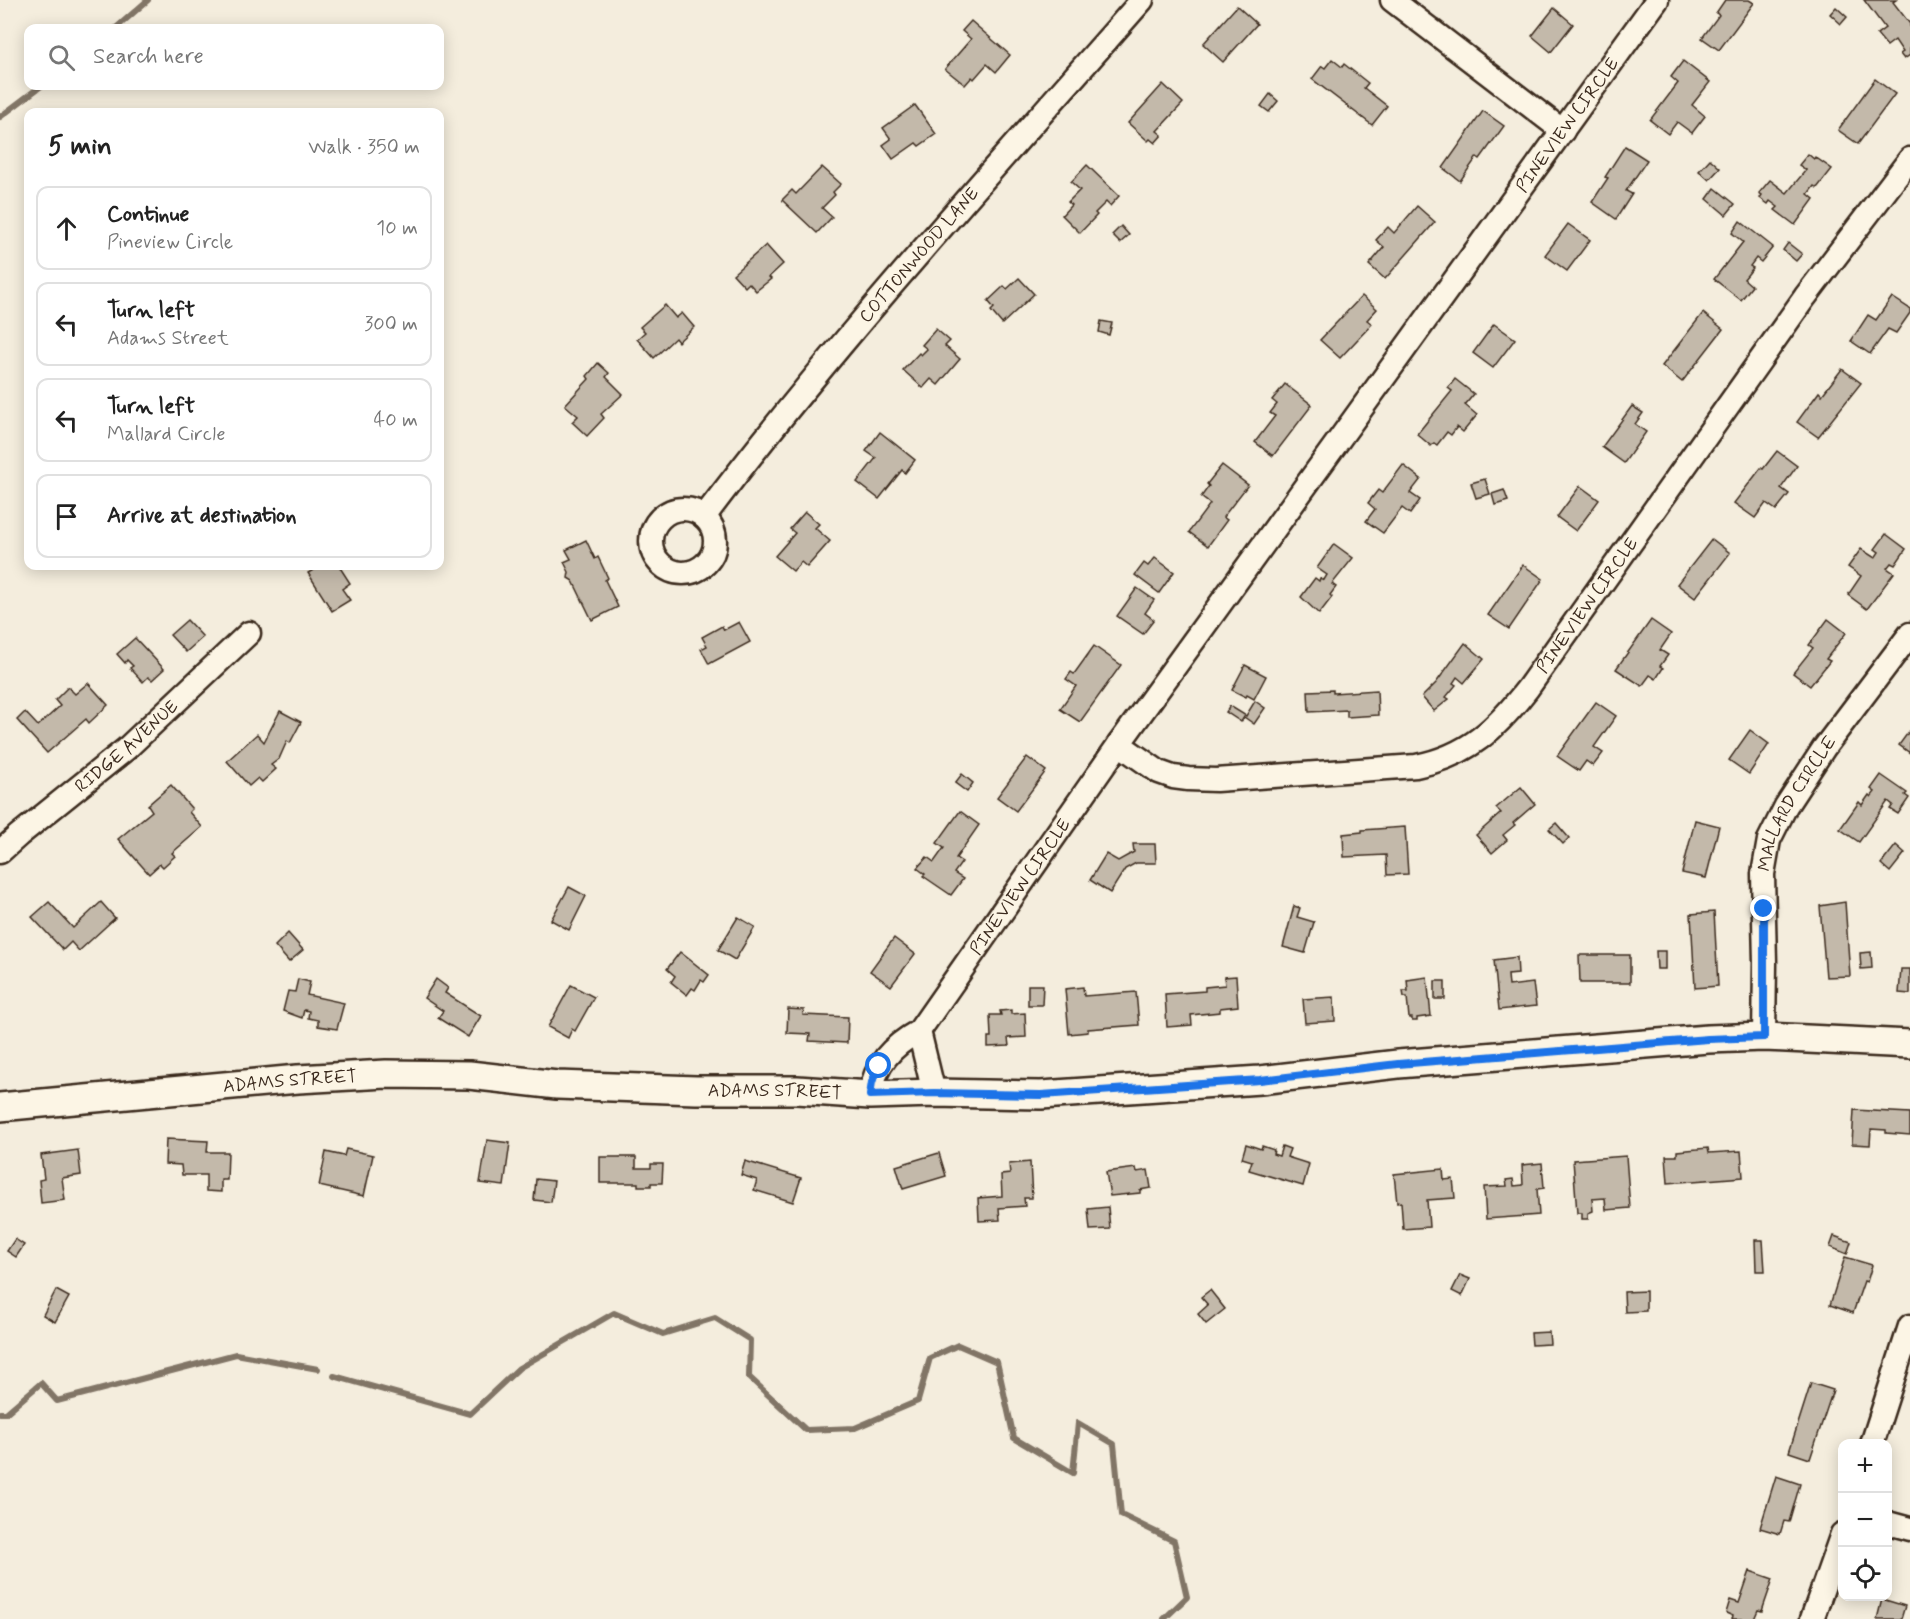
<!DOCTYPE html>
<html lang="en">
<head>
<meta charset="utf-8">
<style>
	body { margin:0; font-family:Mynerve,sans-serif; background:#f2f2f2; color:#222 }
	.controls { position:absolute; right:18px; bottom:18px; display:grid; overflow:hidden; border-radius:12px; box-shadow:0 3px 15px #0003 }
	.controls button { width:54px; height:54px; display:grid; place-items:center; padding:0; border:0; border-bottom:2px solid #e0e0e0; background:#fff; color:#222; font:30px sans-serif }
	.stop { position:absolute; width:18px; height:18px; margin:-14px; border:4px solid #1a73e8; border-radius:50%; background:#fff }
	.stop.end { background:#1a73e8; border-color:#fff; box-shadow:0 2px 6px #0008 }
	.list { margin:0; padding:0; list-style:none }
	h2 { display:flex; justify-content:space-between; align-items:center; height:78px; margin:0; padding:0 24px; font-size:26px }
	h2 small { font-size:20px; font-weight:400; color:#767676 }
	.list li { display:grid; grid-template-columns:39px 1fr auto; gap:18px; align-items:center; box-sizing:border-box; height:84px; margin:0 12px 12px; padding:0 12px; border:2px solid #e0e0e0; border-radius:12px }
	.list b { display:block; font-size:22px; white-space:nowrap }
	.list p { margin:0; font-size:20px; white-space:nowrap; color:#767676 }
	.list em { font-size:20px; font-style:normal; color:#767676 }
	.icon { flex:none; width:33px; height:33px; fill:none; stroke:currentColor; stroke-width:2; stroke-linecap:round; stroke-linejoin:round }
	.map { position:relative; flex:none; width:1910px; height:1619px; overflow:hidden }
	.search { position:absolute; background:#fff; box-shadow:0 3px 15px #0003; left:24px; top:24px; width:420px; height:66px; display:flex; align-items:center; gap:15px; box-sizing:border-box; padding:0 21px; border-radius:12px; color:#767676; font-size:22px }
	.panel { position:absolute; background:#fff; box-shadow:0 3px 15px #0003; left:24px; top:108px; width:420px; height:462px; border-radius:12px }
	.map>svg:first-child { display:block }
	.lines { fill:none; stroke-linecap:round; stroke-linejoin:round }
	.stream { stroke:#817466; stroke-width:6 }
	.building { fill:#c3b9aa; stroke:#3b2a1e; stroke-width:1.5 }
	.minor-casing { stroke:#3b2a1e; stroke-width:27 }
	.tertiary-casing { stroke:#3b2a1e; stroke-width:32 }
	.minor { stroke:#fcf5e5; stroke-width:22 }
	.tertiary { stroke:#fcf5e5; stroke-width:27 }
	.route { stroke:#1a73e8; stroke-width:8 }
	.labels { text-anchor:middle; stroke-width:5; stroke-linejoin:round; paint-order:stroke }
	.street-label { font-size:18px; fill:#3b2a1e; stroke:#fcf5e5 }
</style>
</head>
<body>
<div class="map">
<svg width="1910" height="1619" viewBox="0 0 1910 1619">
	<rect width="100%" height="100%" fill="#f4eddd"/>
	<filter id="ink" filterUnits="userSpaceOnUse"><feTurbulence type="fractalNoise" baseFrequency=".0167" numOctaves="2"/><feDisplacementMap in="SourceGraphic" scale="12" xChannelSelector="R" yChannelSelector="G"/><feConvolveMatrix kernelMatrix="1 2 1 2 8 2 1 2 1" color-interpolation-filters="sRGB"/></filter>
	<g filter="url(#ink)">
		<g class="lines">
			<g class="stream">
				<polyline points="116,28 148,0"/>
				<polyline points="0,117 41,86"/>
				<polyline points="334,1376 470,1414 519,1368 614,1313 663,1334 715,1318 750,1340 749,1377 806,1430 855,1428 918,1401 930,1358 958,1345 997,1362 1014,1438 1073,1473 1078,1423 1114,1444 1121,1515 1174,1541 1187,1597 1164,1619"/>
				<polyline points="0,1413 6,1413 41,1383 57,1401 236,1354 318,1369"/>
			</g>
		</g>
		<g class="building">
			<polygon points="1725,0 1749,0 1754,3 1719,50 1702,38 1719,15 1716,13"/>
			<polygon points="1864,0 1896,0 1893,2 1910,24 1910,55 1904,59 1900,54 1903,52 1895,40 1887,46 1877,34 1885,28"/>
			<polygon points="1237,6 1257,24 1223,62 1203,44"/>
			<polygon points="1836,7 1847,17 1841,24 1830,14"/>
			<polygon points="1554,8 1573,24 1551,52 1532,36"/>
			<polygon points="971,21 1010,55 996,72 987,64 974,79 972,77 965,85 945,69 971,39 962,31"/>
			<polygon points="1332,59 1342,67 1344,64 1368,83 1364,88 1387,106 1372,125 1312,79 1322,66 1325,68"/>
			<polygon points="1683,61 1710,82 1692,105 1705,116 1692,133 1677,122 1668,134 1650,120 1678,83 1671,77"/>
			<polygon points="1875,79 1895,94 1858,144 1838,130"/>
			<polygon points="1163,84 1183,103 1157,131 1162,135 1155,143 1150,139 1148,141 1128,123"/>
			<polygon points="1270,94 1278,101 1269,112 1261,106"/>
			<polygon points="915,105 936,134 919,146 916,143 893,159 883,145 891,139 883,128"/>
			<polygon points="1483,111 1504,126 1480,159 1477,157 1460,181 1443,168"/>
			<polygon points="1625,146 1647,160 1626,191 1632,194 1616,219 1592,202 1608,178 1605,177"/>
			<polygon points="1808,154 1814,159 1815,157 1832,169 1817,188 1814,186 1808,194 1814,199 1795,225 1775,210 1778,207 1770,201 1768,204 1760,198 1762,195 1759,193 1770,180 1787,193 1806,170 1799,165"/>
			<polygon points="1710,159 1720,168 1709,180 1699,171"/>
			<polygon points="1087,165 1119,196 1110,206 1106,202 1095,213 1097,215 1080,233 1062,215 1071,205 1068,202 1080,190 1071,182"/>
			<polygon points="822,167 841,184 833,192 835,195 822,208 832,217 817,233 782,200 792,190 796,194"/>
			<polygon points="1715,188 1735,204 1726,215 1707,199"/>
			<polygon points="1417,206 1435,222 1385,279 1369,265 1384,247 1376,240 1388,227 1394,233"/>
			<polygon points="1740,221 1773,247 1761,262 1756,258 1750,266 1753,268 1744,279 1752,286 1741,300 1714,279 1743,242 1732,233"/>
			<polygon points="1568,224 1590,240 1567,271 1545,255"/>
			<polygon points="1121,226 1129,235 1120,243 1112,235"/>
			<polygon points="1788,243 1802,254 1796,261 1783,250"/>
			<polygon points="766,245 783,264 769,277 771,279 756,291 749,283 745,287 733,274"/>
			<polygon points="1019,278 1034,294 1002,324 991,311 994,308 988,301 1004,286 1007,289"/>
			<polygon points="1362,296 1377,309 1367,320 1372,324 1340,358 1320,340"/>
			<polygon points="1892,297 1910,309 1910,313 1896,333 1888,329 1870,354 1851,341 1868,315 1876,320"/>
			<polygon points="665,305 676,318 682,313 694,327 678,342 675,338 654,358 637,339 645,332 640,327"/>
			<polygon points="1703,313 1723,329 1682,382 1662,366"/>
			<polygon points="1101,321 1112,323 1109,335 1099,332"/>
			<polygon points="1494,324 1515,339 1493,368 1473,353"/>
			<polygon points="936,329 950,341 945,346 960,359 938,385 931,379 923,388 903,370 919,353 921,355 927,349 922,345"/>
			<polygon points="598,363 609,373 606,377 623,394 601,414 604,418 587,436 572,422 578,416 565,405 589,379 587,376"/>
			<polygon points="1842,369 1861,383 1818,437 1797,422 1819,392 1822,395"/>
			<polygon points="1455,379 1474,394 1465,405 1477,415 1463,432 1457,427 1451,435 1447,432 1437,445 1434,443 1431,446 1417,434 1452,391 1448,388"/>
			<polygon points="1285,384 1312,405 1273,456 1255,442 1275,416 1270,413 1277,404 1272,400"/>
			<polygon points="1632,406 1643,413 1635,424 1646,432 1624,463 1602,447"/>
			<polygon points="880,432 915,460 905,473 902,470 879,499 857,482 876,458 866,451"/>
			<polygon points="1777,451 1797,466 1781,488 1789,494 1776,510 1766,503 1755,518 1734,503 1761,468 1763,469"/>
			<polygon points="1222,465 1248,485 1223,517 1227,520 1208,546 1189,532 1210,504 1201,497 1209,486 1207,484"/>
			<polygon points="1403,465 1421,479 1410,493 1420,500 1410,514 1402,508 1383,533 1366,521 1375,509 1368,503 1378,490 1382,493"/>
			<polygon points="1485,479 1490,494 1476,498 1471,483"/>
			<polygon points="1580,486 1599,500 1576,531 1557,517"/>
			<polygon points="1504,490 1508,501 1495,505 1492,494"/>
			<polygon points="805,512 819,524 815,528 830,541 807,567 801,562 793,571 775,556 795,533 790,529"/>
			<polygon points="1886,534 1906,549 1895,565 1891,563 1887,568 1894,573 1867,609 1848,595 1861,576 1848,567 1861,549 1875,558 1879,552 1875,549"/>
			<polygon points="1712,539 1730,553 1695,598 1677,584"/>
			<polygon points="586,540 595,559 598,557 608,578 605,580 618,607 592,620 573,581 568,578 569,572 564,562 571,559 566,550"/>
			<polygon points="1334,544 1353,558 1332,584 1336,587 1330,595 1332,597 1319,614 1301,597 1315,578 1319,581 1320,578 1324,580 1327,575 1317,568"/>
			<polygon points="1155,558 1174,572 1159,593 1135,575 1144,563 1148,566"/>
			<polygon points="1523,565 1543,579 1509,629 1488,615"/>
			<polygon points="320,566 339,566 350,583 342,589 350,600 332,611 308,573"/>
			<polygon points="1137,588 1154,600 1145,613 1154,620 1143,634 1117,616"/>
			<polygon points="1828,619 1846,633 1826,659 1830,661 1810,686 1793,673 1813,648 1809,645"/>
			<polygon points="187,620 203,637 186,652 170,635"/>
			<polygon points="1651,620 1671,634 1660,650 1668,655 1660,666 1663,668 1656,679 1650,675 1642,686 1616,669"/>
			<polygon points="739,622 750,642 709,664 701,649 707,646 702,637 722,626 724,630"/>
			<polygon points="135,638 164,669 152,680 148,677 143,682 130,668 133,666 127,660 125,663 117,654"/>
			<polygon points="1465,643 1484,659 1464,683 1457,677 1453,683 1456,685 1446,697 1449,699 1434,711 1422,697 1436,683"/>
			<polygon points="1094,646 1121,665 1080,722 1060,709 1076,686 1066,679 1071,672 1074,674"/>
			<polygon points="1245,665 1266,676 1254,699 1247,695 1246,697 1232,690"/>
			<polygon points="88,683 108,705 89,723 86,719 47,753 17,720 25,712 38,726 60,706 55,700 68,687 75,694"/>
			<polygon points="1333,690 1333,693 1377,690 1378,715 1347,717 1347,710 1309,712 1308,691"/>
			<polygon points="1255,701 1265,708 1254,724 1244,717 1241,722 1226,712 1230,706 1246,716"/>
			<polygon points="1596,702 1616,716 1594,747 1603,753 1593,766 1586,761 1579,771 1557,756"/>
			<polygon points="280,711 301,722 290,743 287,741 279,759 271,765 276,769 262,782 258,778 249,786 227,761 257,734 264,742"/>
			<polygon points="1750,730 1769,744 1749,774 1729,760"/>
			<polygon points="1910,730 1910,753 1899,745"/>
			<polygon points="1027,757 1046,771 1016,811 997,797"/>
			<polygon points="962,774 973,783 967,792 955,783"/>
			<polygon points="1881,775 1907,793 1905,795 1909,798 1898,814 1890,809 1893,805 1888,801 1859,842 1840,829 1859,802 1862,805 1869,795 1871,797 1875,792 1871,789"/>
			<polygon points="171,785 192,809 189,812 202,827 172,853 175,856 163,867 160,864 149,874 118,839 152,811 148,805"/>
			<polygon points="1521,787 1535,804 1513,823 1515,825 1503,835 1507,840 1492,853 1476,835 1501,813 1496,808"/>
			<polygon points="960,811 979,825 956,858 962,862 954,873 963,879 951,895 923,876 925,874 917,868 927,857 934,862 944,848 937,843"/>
			<polygon points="1695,820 1719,826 1706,878 1682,873"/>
			<polygon points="1556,823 1569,838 1563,844 1549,829"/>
			<polygon points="1405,827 1408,874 1387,875 1386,855 1344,857 1343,834 1362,832 1362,830"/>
			<polygon points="1133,844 1155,844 1156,863 1136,863 1125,869 1110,893 1090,880 1106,854 1118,861 1134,852"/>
			<polygon points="1896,845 1905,853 1890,872 1881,864"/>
			<polygon points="569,887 586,896 569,930 551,920"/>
			<polygon points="49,902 73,928 101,902 115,918 79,951 71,942 63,950 32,917"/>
			<polygon points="1845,902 1850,976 1826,977 1820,906"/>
			<polygon points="1294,906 1300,908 1297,917 1314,922 1305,953 1283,947"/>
			<polygon points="1714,912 1718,986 1695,988 1691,914"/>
			<polygon points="738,917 755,927 735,960 718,950"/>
			<polygon points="288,933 303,950 289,962 275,946"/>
			<polygon points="894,938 915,954 891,986 870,971"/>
			<polygon points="1656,951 1665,951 1665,969 1657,969"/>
			<polygon points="680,952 709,975 704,982 701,980 695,990 692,988 687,995 671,982 675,976 667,969"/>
			<polygon points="1871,952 1872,968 1861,969 1860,953"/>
			<polygon points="1579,955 1630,955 1630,983 1580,983"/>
			<polygon points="1517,957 1518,974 1508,975 1509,986 1533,983 1536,1006 1499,1010 1494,960"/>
			<polygon points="1901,969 1910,969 1910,994 1899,993"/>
			<polygon points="1236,976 1238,1006 1220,1008 1220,1012 1191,1015 1192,1025 1167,1027 1165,994 1205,991 1205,987 1225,985 1224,977"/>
			<polygon points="1427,977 1431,1016 1417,1018 1417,1021 1412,1021 1412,1018 1409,1018 1407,997 1404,997 1403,991 1408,991 1407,980"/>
			<polygon points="298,979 310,982 307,995 344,1003 337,1029 318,1026 318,1020 308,1018 309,1011 304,1010 302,1018 283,1011 288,991 295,992"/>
			<polygon points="436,979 448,988 445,993 481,1016 468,1037 438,1018 443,1011 424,998"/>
			<rect x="1435" y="981" width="10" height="18"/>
			<polygon points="571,985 594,997 575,1031 572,1029 568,1038 548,1027"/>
			<polygon points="1028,985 1043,985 1042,1005 1028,1005"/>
			<polygon points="1083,987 1084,996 1136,992 1139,1025 1088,1029 1088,1032 1069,1034 1065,989"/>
			<polygon points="1334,997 1335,1021 1305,1023 1303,999"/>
			<polygon points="788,1009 804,1010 803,1015 848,1017 847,1043 809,1041 810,1034 787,1033"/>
			<polygon points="1011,1010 1011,1014 1025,1013 1026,1037 1008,1038 1009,1046 988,1047 988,1037 991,1037 990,1015 1001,1015 1000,1011"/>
			<polygon points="1854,1110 1910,1113 1910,1135 1886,1133 1886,1130 1871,1129 1870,1145 1852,1144"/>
			<polygon points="166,1139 208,1141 207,1152 228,1152 227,1180 221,1180 221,1192 206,1191 206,1175 182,1175 181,1165 165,1164"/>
			<polygon points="487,1140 510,1143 504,1186 480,1183"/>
			<polygon points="1246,1144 1261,1149 1262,1146 1274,1150 1273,1154 1279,1156 1282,1146 1290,1149 1287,1157 1309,1164 1303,1186 1249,1170 1252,1161 1242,1158"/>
			<polygon points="1708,1148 1709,1153 1741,1151 1743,1177 1668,1183 1666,1156 1677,1156 1677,1151"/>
			<polygon points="346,1149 373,1155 364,1196 319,1186 326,1152 344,1156"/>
			<polygon points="78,1150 81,1175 62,1178 65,1200 41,1203 39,1180 44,1179 41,1155"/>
			<polygon points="939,1153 946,1176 903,1189 896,1166"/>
			<polygon points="1626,1156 1630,1208 1606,1210 1605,1198 1592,1199 1593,1211 1588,1213 1588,1219 1582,1219 1582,1213 1577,1213 1573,1160"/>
			<polygon points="600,1157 636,1157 636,1168 651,1168 651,1164 663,1164 662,1183 651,1183 651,1186 638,1186 638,1183 600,1183"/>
			<polygon points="745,1161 801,1178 793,1202 754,1190 757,1180 741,1175"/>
			<polygon points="1030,1162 1032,1198 1024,1198 1025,1206 999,1208 1000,1220 979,1221 978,1198 1002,1196 1001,1175 1010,1174 1009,1164"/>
			<polygon points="1542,1163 1544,1188 1537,1189 1539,1215 1486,1219 1484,1187 1507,1186 1506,1180 1513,1179 1514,1186 1523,1185 1522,1165"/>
			<polygon points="1136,1168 1137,1172 1148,1170 1151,1188 1140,1190 1140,1193 1110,1196 1106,1172"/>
			<polygon points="1443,1169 1444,1180 1453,1179 1455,1198 1427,1200 1429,1227 1403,1229 1401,1202 1397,1203 1394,1174"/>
			<polygon points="536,1179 554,1181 551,1202 534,1200"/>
			<polygon points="1108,1207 1110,1229 1090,1230 1088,1209"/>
			<polygon points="1834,1236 1851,1242 1847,1254 1830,1247"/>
			<polygon points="15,1239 24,1245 16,1257 7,1251"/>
			<polygon points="1755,1240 1763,1240 1765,1271 1756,1271"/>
			<polygon points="1845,1257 1872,1265 1867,1282 1864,1281 1853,1313 1830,1305"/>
			<polygon points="1460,1275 1470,1279 1462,1296 1452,1291"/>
			<polygon points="56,1290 69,1297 55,1322 43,1315"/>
			<polygon points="1210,1290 1225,1309 1206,1324 1198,1314 1208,1305 1201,1297"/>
			<polygon points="1646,1291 1646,1311 1625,1312 1624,1292"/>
			<polygon points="1549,1332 1550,1344 1532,1345 1531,1333"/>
			<polygon points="1811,1383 1833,1390 1810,1459 1789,1452"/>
			<polygon points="1776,1476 1800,1484 1789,1522 1784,1521 1780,1534 1760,1528"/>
			<polygon points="1750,1571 1773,1579 1762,1611 1758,1610 1754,1619 1732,1619 1733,1616 1726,1613 1730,1600 1739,1603"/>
			<polygon points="1882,1599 1905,1606 1901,1619 1877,1619"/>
		</g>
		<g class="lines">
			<defs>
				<g id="minor">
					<polyline points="1392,0 1563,131"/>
					<circle cx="683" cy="541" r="32"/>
					<path id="s1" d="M704,517C840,337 993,170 1142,0"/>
					<path id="s2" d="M1119,744L1159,772L1173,777L1188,779L1216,780L1416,766C1468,756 1497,728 1528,688L1805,297L1910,159"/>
					<path id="s3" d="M0,852L19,835L126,749L249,633"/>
					<polyline points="919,1031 934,1093"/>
					<path id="s4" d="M1764,1037L1765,963L1763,874L1769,840L1786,806L1824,748L1910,634"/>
					<path id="s5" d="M870,1095C875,1064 892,1046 919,1031L1119,744L1657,0"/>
					<polyline points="1872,1444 1910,1326"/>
					<polyline points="1888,1523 1910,1529"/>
					<polyline points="1812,1619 1842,1534"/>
				</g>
				<g id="tertiary">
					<path id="s6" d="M0,1107L298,1079L386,1074L469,1075L557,1085L696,1090H797L870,1095L934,1093L1041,1095L1260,1080L1398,1064L1708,1039L1764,1037L1910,1044"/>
				</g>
			</defs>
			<use href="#minor" class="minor-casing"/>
			<use href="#tertiary" class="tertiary-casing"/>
			<use href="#minor" class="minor"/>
			<use href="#tertiary" class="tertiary"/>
		</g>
	</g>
	<g class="lines" filter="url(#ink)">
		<polyline class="route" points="879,1066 872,1082 870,1095 934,1093 1041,1095 1260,1080 1398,1064 1708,1039 1764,1037 1764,909"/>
	</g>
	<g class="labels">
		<g class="street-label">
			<text dy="6" stroke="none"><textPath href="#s5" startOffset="1198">PINEVIEW CIRCLE</textPath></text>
			<text dy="6" stroke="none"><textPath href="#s1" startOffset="339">COTTONWOOD LANE</textPath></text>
			<text dy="6" stroke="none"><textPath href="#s2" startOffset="549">PINEVIEW CIRCLE</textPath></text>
			<text dy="6" stroke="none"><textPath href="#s3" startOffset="165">RIDGE AVENUE</textPath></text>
			<text dy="6" stroke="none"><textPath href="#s4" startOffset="242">MALLARD CIRCLE</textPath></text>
			<text dy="6" stroke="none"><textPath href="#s5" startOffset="260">PINEVIEW CIRCLE</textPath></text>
			<text dy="6" stroke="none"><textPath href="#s6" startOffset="291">ADAMS STREET</textPath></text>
			<text dy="6" stroke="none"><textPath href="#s6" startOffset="777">ADAMS STREET</textPath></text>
		</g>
	</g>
</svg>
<div class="controls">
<button>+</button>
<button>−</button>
<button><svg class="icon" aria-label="locate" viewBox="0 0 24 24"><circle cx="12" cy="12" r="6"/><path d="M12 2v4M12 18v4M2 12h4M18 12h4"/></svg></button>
</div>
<div class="stop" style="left:879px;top:1066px"></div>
<div class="stop end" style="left:1764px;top:909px"></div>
<div class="search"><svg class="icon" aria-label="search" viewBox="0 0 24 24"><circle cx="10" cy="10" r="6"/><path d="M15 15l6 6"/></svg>Search here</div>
<section class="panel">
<h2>5 min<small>Walk · 350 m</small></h2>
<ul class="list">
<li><svg class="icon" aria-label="ahead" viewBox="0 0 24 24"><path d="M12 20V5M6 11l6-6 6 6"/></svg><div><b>Continue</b><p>Pineview Circle</p></div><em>10 m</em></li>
<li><svg class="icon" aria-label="left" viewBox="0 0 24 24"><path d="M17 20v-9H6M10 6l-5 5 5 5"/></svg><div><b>Turn left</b><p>Adams Street</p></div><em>300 m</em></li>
<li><svg class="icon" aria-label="left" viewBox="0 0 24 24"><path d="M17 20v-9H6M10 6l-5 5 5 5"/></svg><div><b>Turn left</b><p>Mallard Circle</p></div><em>40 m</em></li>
<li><svg class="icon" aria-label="arrive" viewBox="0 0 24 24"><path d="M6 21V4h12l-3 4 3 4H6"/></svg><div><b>Arrive at destination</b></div></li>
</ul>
</section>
</div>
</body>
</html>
